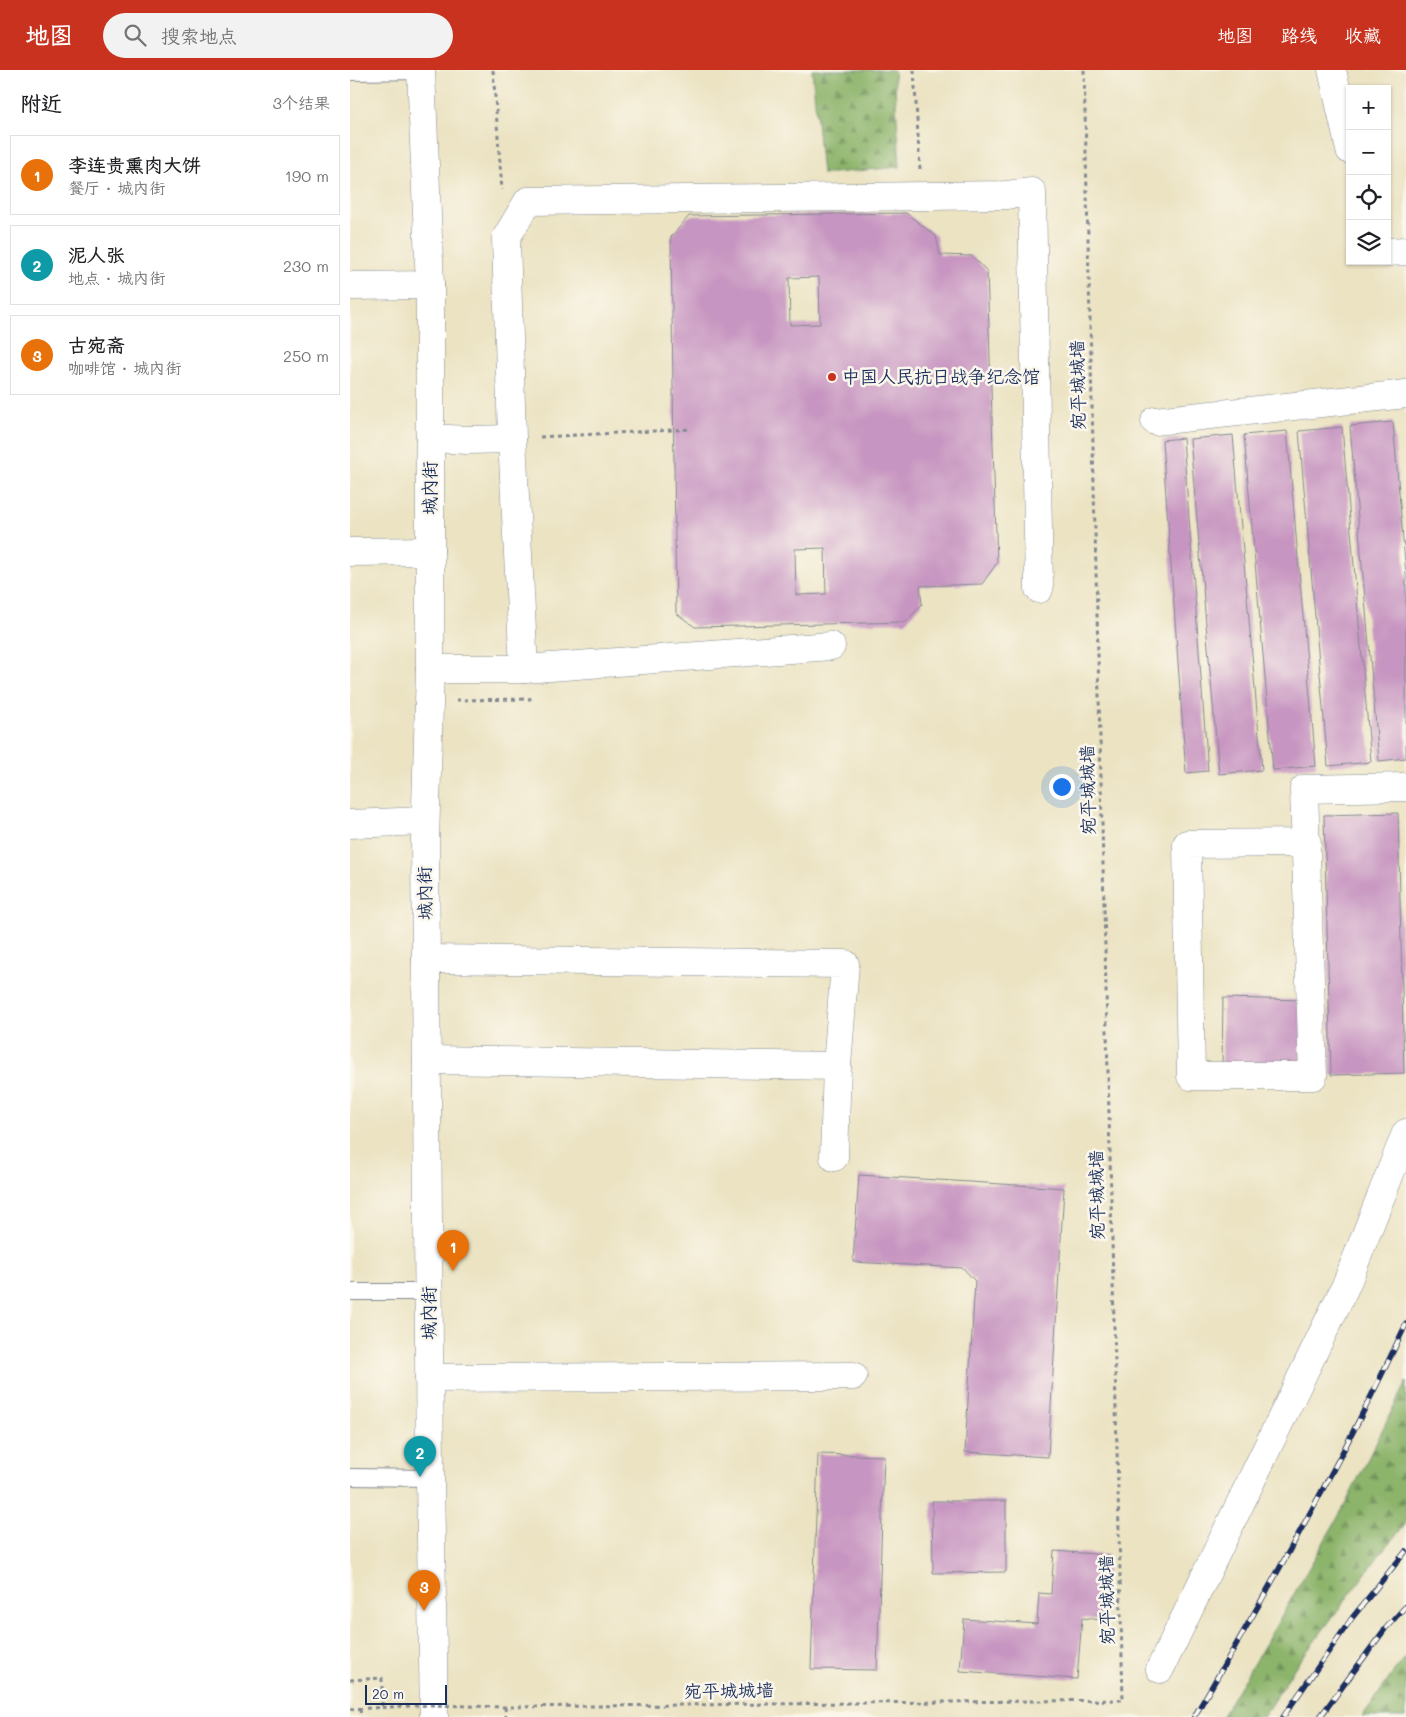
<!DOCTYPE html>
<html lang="zh">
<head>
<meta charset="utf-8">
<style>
	body { margin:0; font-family:Mali,"LXGW WenKai TC",sans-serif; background:#f2f2f2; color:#202124 }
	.controls { position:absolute; right:15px; top:15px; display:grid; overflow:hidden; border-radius:0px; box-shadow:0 1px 4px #0004 }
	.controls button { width:45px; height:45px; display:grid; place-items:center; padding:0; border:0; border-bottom:1px solid #e0e0e0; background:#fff; color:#202124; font:25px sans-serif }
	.scale { position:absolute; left:15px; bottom:12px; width:82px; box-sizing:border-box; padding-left:5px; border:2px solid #1b2f5e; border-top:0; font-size:14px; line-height:18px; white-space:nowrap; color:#1b2f5e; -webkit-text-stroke:4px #fbf7ec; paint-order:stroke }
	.you { position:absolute; left:711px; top:716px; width:18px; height:18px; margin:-12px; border:4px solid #fff; border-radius:50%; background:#1a73e8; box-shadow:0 0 0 8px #1a73e833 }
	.badge { display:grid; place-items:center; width:32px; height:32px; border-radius:50%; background:#c8321e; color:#fff; font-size:16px; font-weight:700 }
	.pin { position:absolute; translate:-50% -41px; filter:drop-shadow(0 1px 2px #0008) }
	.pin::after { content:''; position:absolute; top:26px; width:18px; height:15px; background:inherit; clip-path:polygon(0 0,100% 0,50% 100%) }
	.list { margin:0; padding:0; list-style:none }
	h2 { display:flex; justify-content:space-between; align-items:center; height:65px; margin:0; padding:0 20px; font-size:21px }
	h2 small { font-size:16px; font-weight:400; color:#757577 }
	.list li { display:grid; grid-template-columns:32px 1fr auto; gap:15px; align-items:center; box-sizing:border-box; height:80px; margin:0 10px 10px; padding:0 10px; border:1px solid #e0e0e0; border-radius:0px }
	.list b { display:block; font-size:19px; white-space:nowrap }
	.list p { margin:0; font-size:16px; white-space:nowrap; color:#757577 }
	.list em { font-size:16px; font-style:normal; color:#757577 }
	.icon { flex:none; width:28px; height:28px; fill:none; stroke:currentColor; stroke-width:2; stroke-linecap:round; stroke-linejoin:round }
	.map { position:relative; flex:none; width:1056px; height:1647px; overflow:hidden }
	header { display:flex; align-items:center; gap:30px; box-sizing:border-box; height:70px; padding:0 25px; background:#c8321e; color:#fff }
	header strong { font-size:24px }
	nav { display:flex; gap:28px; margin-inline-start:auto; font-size:18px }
	.search { width:350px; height:45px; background:#f2f2f2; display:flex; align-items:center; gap:12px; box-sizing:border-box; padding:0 18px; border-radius:28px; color:#757577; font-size:19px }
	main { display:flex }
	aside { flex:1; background:#fff }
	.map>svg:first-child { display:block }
	.forest { fill:url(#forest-firs); stroke:#547264 }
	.building { fill:#c795c1; fill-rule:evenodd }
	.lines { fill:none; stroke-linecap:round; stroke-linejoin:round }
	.service-casing { stroke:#838990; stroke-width:18 }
	.minor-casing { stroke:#838990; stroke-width:29 }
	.path { stroke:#838990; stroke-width:3; stroke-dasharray:4 4; stroke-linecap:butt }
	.service { stroke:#fff; stroke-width:16 }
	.minor { stroke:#fff; stroke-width:28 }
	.rail-casing { stroke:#1b2f5e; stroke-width:5.5 }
	.rail { stroke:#fbf7ec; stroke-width:4; stroke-dasharray:11; stroke-linecap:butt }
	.path-bridge { stroke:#838990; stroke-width:3; stroke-dasharray:4 4; stroke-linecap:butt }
	.poi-dot { fill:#c8321e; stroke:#fbf7ec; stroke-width:2 }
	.labels { text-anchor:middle; stroke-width:5; stroke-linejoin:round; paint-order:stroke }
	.poi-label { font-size:18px; fill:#1b2f5e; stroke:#fbf7ec; text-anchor:start }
	.street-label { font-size:18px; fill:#1b2f5e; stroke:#fbf7ec }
</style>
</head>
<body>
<header>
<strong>地图</strong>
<div class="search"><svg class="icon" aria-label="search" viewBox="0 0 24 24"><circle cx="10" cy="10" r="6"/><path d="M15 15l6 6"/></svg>搜索地点</div>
<nav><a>地图</a><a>路线</a><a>收藏</a></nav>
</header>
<main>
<aside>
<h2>附近<small>3个结果</small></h2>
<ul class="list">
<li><span class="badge" style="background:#e8710a">1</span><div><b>李连贵熏肉大饼</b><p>餐厅 · 城内街</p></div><em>190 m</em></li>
<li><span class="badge" style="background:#0f9aa8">2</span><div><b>泥人张</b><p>地点 · 城内街</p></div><em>230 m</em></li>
<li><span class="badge" style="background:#e8710a">3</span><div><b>古宛斋</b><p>咖啡馆 · 城内街</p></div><em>250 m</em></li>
</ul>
</aside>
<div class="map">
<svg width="1056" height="1647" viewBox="0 0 1056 1647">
	<defs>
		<pattern id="forest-firs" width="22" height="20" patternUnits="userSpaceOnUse" patternTransform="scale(1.25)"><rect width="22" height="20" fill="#8cb46a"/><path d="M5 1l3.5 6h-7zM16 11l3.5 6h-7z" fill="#72935a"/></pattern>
	</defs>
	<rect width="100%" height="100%" fill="#fbf7ec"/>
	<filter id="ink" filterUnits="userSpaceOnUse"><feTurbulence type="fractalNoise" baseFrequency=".02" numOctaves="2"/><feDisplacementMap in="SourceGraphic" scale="10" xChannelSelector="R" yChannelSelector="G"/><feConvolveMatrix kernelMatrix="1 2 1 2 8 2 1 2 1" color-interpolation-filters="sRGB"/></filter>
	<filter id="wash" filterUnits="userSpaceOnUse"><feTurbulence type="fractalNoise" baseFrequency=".0096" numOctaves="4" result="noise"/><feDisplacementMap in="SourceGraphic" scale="20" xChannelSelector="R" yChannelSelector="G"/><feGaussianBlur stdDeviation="1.12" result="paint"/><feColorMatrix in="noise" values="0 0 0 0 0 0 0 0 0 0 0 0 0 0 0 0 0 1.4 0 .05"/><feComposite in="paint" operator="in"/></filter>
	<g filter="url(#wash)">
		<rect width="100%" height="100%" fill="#ebe3c2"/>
		<g class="forest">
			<polygon points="462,0 544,0 550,97 472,104"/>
			<polygon points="1056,1312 1056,1454 1037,1475 945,1597 913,1647 871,1647 913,1578 995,1435"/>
			<polygon points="1056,1585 1056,1647 1012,1647"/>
		</g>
		<g id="blocks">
			<g class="building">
				<path d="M556,143L586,166L590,185L622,186L637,201L647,493L632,514L570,516L572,534L556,552L345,557L326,543L321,167L339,146ZM469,207L470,254L440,255L439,208ZM475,478L476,524L446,525L445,479Z"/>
				<polygon points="1043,352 1056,505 1056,688 1029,691 1000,356"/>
				<polygon points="992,357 1021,692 978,696 949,361"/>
				<polygon points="937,361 966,696 923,700 894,365"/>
				<polygon points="883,365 912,700 869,704 840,369"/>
				<polygon points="833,368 858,701 836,703 812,370"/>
				<polygon points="1048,743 1054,1003 981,1005 974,745"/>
				<polygon points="873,928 953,930 952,1000 872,998"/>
				<polygon points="509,1105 714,1118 698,1387 615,1382 625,1211 613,1198 503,1192"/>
				<polygon points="468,1384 534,1386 527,1600 461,1599"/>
				<polygon points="582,1431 656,1431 656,1502 583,1503"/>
				<polygon points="704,1481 758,1485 753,1550 732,1548 727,1609 610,1601 614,1549 687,1554 689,1523 701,1524"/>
			</g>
		</g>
	</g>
	<g filter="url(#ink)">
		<use href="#blocks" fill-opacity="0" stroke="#838990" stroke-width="1"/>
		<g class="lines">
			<defs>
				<g id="service">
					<polyline points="0,2 72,1"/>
					<polyline points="0,1222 78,1222"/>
					<polyline points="0,1407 80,1408"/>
				</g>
				<g id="minor">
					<polyline points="71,0 80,215 80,599 75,771 80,1408 84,1647"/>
					<polyline points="982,0 1000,80"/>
					<polyline points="1037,182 1056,181"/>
					<polyline points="0,216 80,215"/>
					<polyline points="805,351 1056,324"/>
					<polyline points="80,368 117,370 162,369"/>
					<polyline points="0,482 80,481"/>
					<polyline points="481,576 174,599 162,369 156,168 178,131 656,125 682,122 689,519"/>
					<polyline points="80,599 174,599"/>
					<polyline points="0,754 75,751"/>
					<polyline points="957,773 837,774 841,1006 963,1006 954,719 1056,717"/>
					<polyline points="76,889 495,894 487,996 484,1087"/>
					<polyline points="77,990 487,996"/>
					<polyline points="79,1308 503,1306"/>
					<polyline points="810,1599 996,1215 1056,1063"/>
				</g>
			</defs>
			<use href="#service" class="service-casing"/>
			<use href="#minor" class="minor-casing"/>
			<g class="path">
				<polyline points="143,0 152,120"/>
				<polyline points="564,0 570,99"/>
				<polyline points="190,367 342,359"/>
				<polyline points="106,630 180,629 179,625"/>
				<polyline points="0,1610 32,1608 32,1638"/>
				<polyline points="155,1637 156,1647"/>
				<polyline points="10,1639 11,1647"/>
			</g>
			<use href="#service" class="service"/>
			<use href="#minor" class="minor"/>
			<defs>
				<g id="rail">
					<path d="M844,1647C919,1519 993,1389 1056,1254"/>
					<polyline points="933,1647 1002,1548 1056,1481"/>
					<polyline points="970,1647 1035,1559 1056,1536"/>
				</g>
			</defs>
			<use href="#rail" class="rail-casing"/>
			<use href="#rail" class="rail"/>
			<polyline class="path-bridge" points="0,1639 81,1635 155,1637 773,1630 734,0"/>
		</g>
	</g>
	<circle class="poi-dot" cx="482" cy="307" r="5"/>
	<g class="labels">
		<g class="poi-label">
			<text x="492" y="313">中国人民抗日战争纪念馆</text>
		</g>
		<g class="street-label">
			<text transform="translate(728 315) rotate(-91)" y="6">宛平城城墙</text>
			<text transform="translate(80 418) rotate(-90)" y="6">城内街</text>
			<text transform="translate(738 720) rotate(-91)" y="6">宛平城城墙</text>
			<text transform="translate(75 823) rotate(-91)" y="6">城内街</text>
			<text transform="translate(747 1125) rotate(-91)" y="6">宛平城城墙</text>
			<text transform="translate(79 1243) rotate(-90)" y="6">城内街</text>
			<text transform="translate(757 1530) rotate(-91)" y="6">宛平城城墙</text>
			<text transform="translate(379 1621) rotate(-1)" y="6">宛平城城墙</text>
		</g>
	</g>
</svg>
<div class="controls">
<button>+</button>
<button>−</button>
<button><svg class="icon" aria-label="locate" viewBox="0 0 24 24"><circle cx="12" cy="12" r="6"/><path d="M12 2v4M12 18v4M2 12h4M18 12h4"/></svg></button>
<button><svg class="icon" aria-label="layers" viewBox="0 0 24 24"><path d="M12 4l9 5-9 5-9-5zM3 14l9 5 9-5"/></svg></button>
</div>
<div class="scale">20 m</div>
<div class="you"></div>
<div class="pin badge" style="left:103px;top:1201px;background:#e8710a">1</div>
<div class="pin badge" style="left:70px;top:1407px;background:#0f9aa8">2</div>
<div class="pin badge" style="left:74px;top:1541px;background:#e8710a">3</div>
</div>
</main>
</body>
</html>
